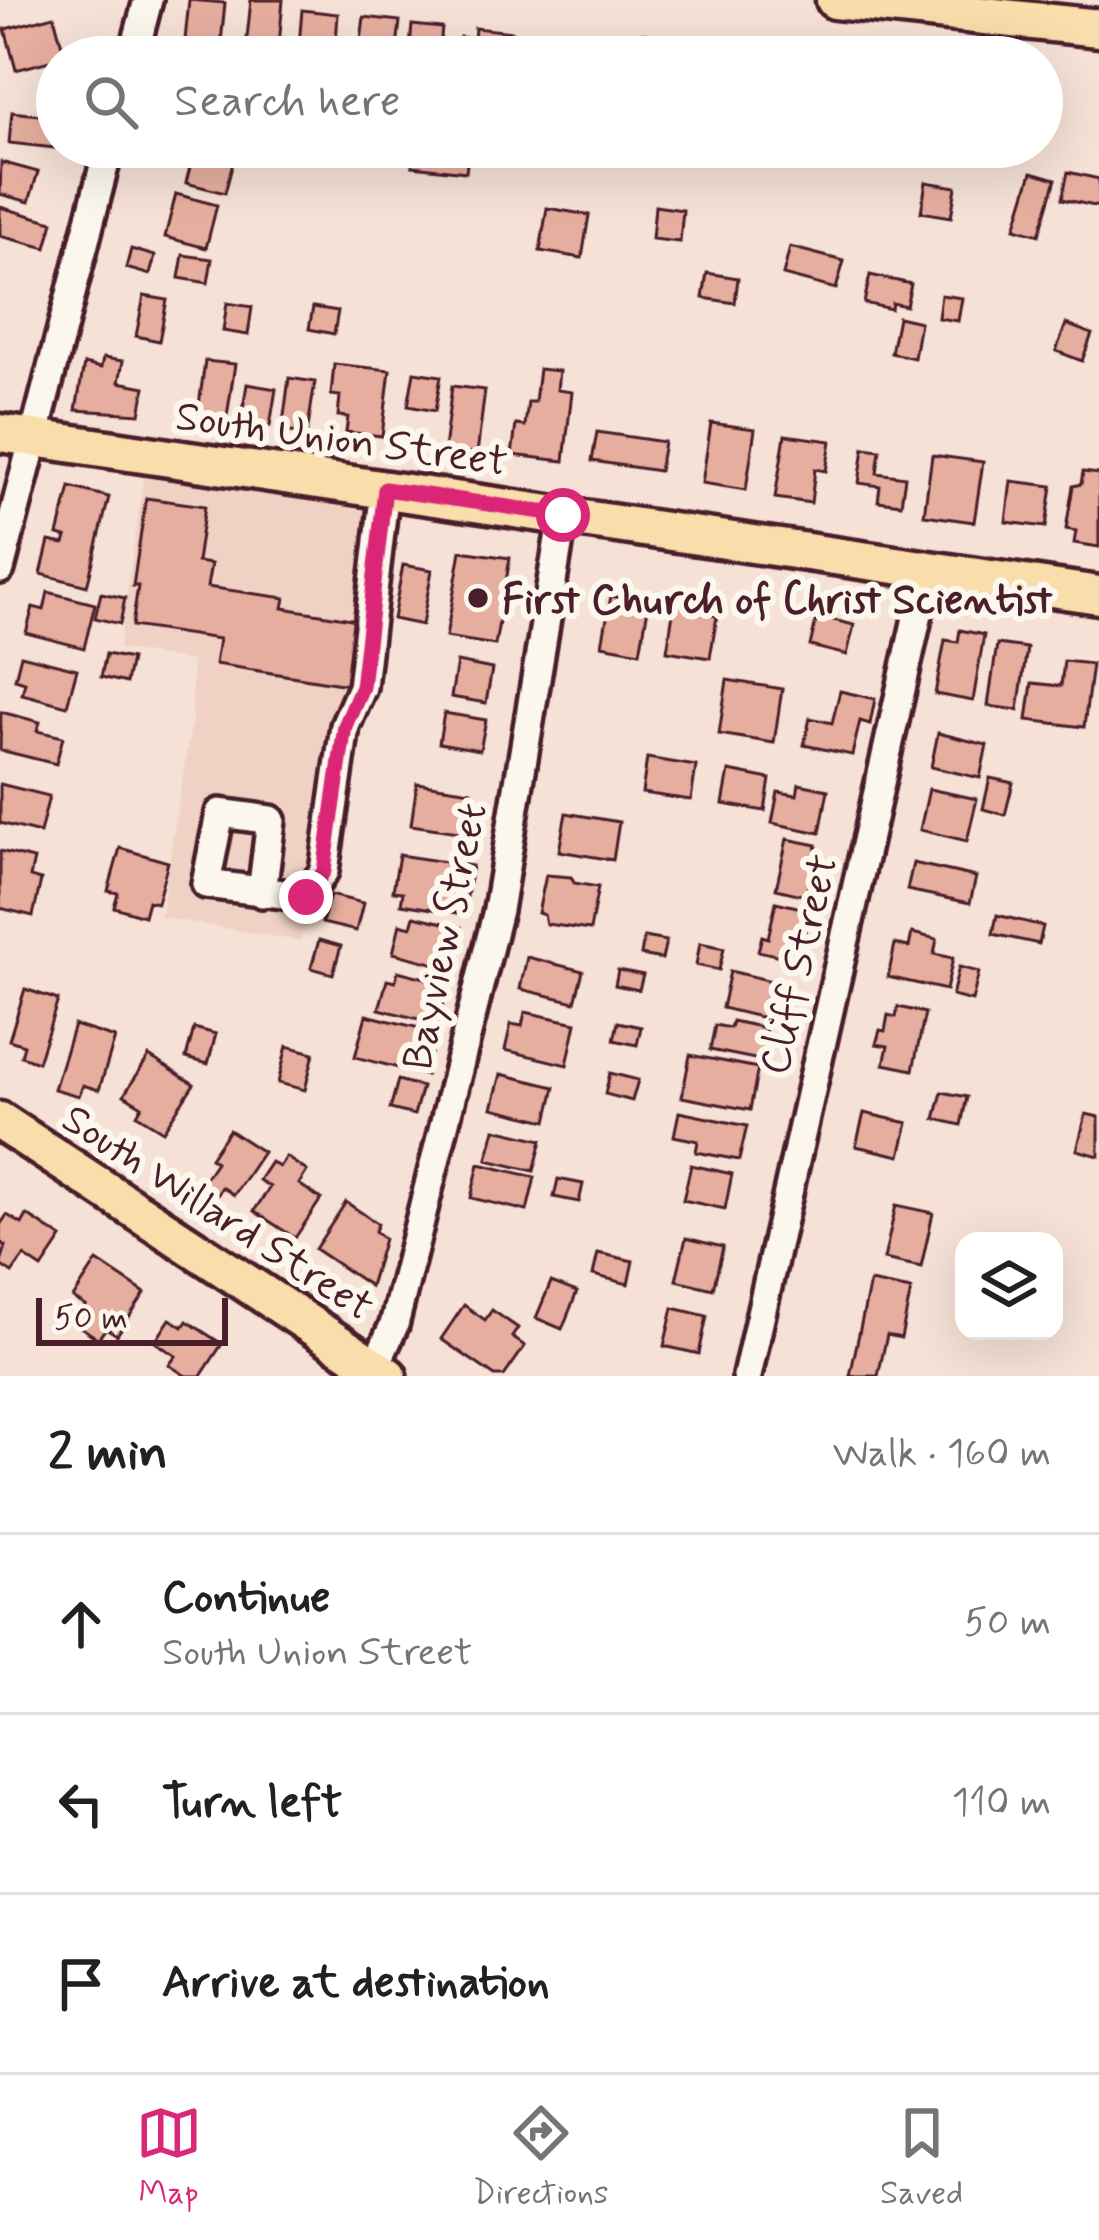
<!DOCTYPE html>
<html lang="en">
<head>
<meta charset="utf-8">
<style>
	body { margin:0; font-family:Mynerve,sans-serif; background:#f6f6f6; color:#202124 }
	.controls { position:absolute; right:36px; bottom:36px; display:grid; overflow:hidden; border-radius:24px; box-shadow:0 12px 48px #0002 }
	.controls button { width:108px; height:108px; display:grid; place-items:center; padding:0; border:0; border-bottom:3px solid #e0e0e0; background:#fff; color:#202124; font:60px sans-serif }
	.scale { position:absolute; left:36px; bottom:30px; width:192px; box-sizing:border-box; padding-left:12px; border:6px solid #4a1f2b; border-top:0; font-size:33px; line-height:42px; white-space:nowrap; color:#4a1f2b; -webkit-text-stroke:9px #fbf7ec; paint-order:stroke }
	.stop { position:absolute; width:36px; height:36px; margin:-27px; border:9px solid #db2777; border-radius:50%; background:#fff }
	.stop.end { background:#db2777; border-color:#fff; box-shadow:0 3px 12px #0008 }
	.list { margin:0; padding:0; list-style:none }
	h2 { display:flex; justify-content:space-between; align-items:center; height:156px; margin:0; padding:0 48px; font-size:51px }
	h2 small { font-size:39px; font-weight:400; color:#757577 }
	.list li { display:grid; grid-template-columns:78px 1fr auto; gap:36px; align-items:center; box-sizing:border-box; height:180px; padding:0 48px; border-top:3px solid #e0e0e0 }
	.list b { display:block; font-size:45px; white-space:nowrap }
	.list p { margin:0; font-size:39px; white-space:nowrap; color:#757577 }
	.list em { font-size:39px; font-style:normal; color:#757577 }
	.icon { flex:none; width:66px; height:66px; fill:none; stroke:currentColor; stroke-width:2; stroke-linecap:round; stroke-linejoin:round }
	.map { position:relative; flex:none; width:1099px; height:1376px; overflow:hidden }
	.search { position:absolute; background:#fff; box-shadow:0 12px 48px #0002; left:36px; right:36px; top:36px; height:132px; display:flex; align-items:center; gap:30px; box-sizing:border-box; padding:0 42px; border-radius:66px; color:#757577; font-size:45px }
	.sheet { height:696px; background:#fff }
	nav { display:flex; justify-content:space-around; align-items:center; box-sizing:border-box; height:168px; border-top:3px solid #e0e0e0; background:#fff; font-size:33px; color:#757577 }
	nav a { display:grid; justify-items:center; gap:6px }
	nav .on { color:#db2777 }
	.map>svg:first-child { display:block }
	.built { fill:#f0d2c5 }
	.building { fill:#e6ae9f; stroke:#4a1f2b; stroke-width:3 }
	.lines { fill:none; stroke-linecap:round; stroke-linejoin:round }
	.minor-casing { stroke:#4a1f2b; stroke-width:36 }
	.major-casing { stroke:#4a1f2b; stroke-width:45 }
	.minor { stroke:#fbf7ec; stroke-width:27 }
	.major { stroke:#f9deab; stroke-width:36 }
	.route { stroke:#db2777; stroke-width:15 }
	.poi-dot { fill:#4a1f2b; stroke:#fbf7ec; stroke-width:4.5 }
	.labels { text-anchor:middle; stroke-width:12; stroke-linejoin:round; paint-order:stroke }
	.street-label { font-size:42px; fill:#4a1f2b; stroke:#fbf7ec }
	.poi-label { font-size:42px; font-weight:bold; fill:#4a1f2b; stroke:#fbf7ec; text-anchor:start }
</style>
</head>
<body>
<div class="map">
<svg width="1099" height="1376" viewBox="0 0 1099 1376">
	<rect width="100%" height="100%" fill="#f5e1d5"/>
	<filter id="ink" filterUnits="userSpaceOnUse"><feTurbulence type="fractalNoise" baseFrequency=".00833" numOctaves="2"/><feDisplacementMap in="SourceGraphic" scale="24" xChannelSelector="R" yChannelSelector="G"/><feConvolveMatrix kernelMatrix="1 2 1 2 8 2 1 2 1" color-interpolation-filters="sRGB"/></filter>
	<g filter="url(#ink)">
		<polygon class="built" points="144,474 395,510 337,872 299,941 160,917 192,719 192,661 119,649"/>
		<g class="building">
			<polygon points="189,0 225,3 221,43 185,40"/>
			<polygon points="251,0 283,0 278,57 245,57"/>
			<polygon points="302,10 338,14 335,57 298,57"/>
			<polygon points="54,16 65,57 16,70 5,29"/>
			<polygon points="364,17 400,21 396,57 359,57"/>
			<polygon points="412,25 442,28 439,57 409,57"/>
			<polygon points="475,28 513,32 511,57 458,57 460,37 474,39"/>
			<polygon points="641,33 680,38 678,57 638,57"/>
			<polygon points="580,37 617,41 615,57 578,57"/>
			<polygon points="701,39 744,43 743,57 699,57"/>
			<polygon points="526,44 565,48 564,57 525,57"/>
			<polygon points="12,112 57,117 55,148 9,143"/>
			<polygon points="195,147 237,147 225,193 186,183"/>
			<polygon points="414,147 469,147 466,172 412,166"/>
			<polygon points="1,162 38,172 29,202 0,194"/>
			<polygon points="1032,172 1056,179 1039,235 1015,228"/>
			<polygon points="1068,172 1099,179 1099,207 1062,199"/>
			<polygon points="926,182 956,187 951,217 921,212"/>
			<polygon points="176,194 217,205 206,248 165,237"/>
			<polygon points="655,206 683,210 680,242 652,239"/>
			<polygon points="0,207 53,222 46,248 0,236"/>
			<polygon points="547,208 589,215 582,258 540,251"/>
			<polygon points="790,247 844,261 836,289 783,275"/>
			<polygon points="131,249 155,256 150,275 126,268"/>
			<polygon points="183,255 212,259 208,283 179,278"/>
			<polygon points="707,273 738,278 735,303 703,298"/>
			<polygon points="870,275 911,284 906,306 892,303 891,309 864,303"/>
			<polygon points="941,295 962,298 958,321 938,318"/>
			<polygon points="144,296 167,300 159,341 136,336"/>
			<polygon points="227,303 252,307 248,335 223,331"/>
			<polygon points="313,307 338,311 334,334 309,329"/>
			<polygon points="898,317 920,322 914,358 891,353"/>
			<polygon points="1066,324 1092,334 1082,361 1056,351"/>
			<polygon points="103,358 123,361 119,382 145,387 140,414 76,410 84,364 101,368"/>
			<polygon points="205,361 235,364 226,423 197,420"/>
			<polygon points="334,364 390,370 382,436 346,432 348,417 338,416 340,396 331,395"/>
			<polygon points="539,369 559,371 557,390 572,392 564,461 512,455 516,425 525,426 528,402 535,402"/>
			<polygon points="414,372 441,376 435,411 408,406"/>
			<polygon points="289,378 315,382 307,434 282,431"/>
			<polygon points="247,384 276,389 270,426 241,421"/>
			<polygon points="452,386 485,390 477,454 444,449"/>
			<polygon points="711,423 755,429 746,490 702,483"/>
			<polygon points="597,432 664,442 659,471 592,461"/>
			<polygon points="785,435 831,441 826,471 815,469 811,503 775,498"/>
			<polygon points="864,448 880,450 877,473 905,477 901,504 878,501 880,486 859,483"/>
			<polygon points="932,455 983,462 974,522 924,515"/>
			<polygon points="1083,472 1099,474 1099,547 1074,543 1076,531 1066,529 1073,486 1081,484"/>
			<polygon points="1011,481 1052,486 1046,527 1006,522"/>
			<polygon points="70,487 109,497 87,586 41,574 49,541 64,544 66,537 58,535"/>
			<polygon points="146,498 205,506 197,562 211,564 207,587 285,598 283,608 364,621 354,686 215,664 219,639 132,626 138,586 133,586"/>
			<polygon points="461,551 510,558 495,645 446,637"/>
			<polygon points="403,565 432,570 422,625 393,619"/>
			<polygon points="48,592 95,604 84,648 26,633 33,607 44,610"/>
			<polygon points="101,593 125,598 120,624 95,618"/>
			<polygon points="611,596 649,603 640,652 602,645"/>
			<polygon points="675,600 705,605 704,614 717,616 710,658 667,651"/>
			<polygon points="817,616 854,625 847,655 810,646"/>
			<polygon points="960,630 984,635 973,701 935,694 945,640 958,642"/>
			<polygon points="997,644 1027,648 1018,710 988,706"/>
			<polygon points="106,654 131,659 126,683 101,677"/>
			<polygon points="21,655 77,669 67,706 22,694 25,682 15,679"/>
			<polygon points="1064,661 1092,664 1084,727 1027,720 1032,683 1061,686"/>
			<polygon points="457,662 492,669 486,703 451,697"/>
			<polygon points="727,680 782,689 774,743 719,734"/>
			<polygon points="840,691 875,699 870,724 860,721 852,755 804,745 810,718 832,723"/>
			<polygon points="1,712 40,722 37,731 63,737 56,764 0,750"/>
			<polygon points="444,713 486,720 480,750 439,743"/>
			<polygon points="938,733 987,745 980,778 931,767"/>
			<polygon points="647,758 696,766 691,800 642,793"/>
			<polygon points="729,771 770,779 765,811 723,804"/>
			<polygon points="990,778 1013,783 1005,815 983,809"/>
			<polygon points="417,783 471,791 465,833 411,825"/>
			<polygon points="0,784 49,796 40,833 0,823"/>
			<polygon points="799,784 828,790 820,833 772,823 778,792 797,795"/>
			<polygon points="929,789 977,799 967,841 920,830"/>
			<polygon points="566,813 619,822 613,860 559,851"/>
			<polygon points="787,839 817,845 806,896 776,889"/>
			<polygon points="120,848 168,862 157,903 148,901 144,916 114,907 118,893 108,891"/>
			<polygon points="0,851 34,859 30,877 41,880 33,916 0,908"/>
			<polygon points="399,855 472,866 464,914 401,904 403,892 393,891"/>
			<polygon points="913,863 976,877 970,903 907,890"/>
			<polygon points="546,875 571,877 574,883 598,887 590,930 546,924 544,915 538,913"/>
			<polygon points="330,895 363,903 356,931 322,923"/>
			<polygon points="776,902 810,910 801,948 796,947 793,959 758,951 762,936 768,938"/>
			<polygon points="997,915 1043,926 1039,944 993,934"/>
			<polygon points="414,916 461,927 451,968 393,953 400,924 411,927"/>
			<polygon points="912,933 937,939 934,954 953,958 946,990 888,977 895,944 909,947"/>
			<polygon points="644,937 666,941 662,959 641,955"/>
			<polygon points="319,940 341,946 333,974 311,968"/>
			<polygon points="700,943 724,948 719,970 696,965"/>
			<polygon points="527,957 583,971 575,1002 520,989"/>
			<polygon points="959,967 979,972 972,1001 952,996"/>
			<polygon points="618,970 643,975 639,990 615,985"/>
			<polygon points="398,971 448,984 438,1024 379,1009 387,980 395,982"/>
			<polygon points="730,971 776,982 768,1019 722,1008"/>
			<polygon points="25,989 58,1000 38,1062 21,1056 24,1045 9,1040"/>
			<polygon points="898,1007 925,1013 913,1070 884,1064 888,1046 876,1044 880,1030 885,1031 888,1015 896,1017"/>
			<polygon points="525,1012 576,1023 567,1065 505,1050 511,1024 522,1026"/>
			<polygon points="366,1015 436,1032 426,1075 355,1057"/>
			<polygon points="732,1021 766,1028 760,1060 710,1050 715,1025 730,1028"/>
			<polygon points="618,1022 641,1027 637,1045 614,1040"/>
			<polygon points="74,1025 115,1038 99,1090 83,1085 79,1096 54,1089"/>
			<polygon points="194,1028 216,1034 208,1064 186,1058"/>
			<polygon points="287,1046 314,1053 305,1090 278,1083"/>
			<polygon points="690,1055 758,1068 750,1110 682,1097"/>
			<polygon points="149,1056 194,1084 163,1131 137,1115 142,1106 124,1095"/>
			<polygon points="610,1073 638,1080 632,1101 605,1094"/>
			<polygon points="501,1074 555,1087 547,1121 492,1108"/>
			<polygon points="398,1080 422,1087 414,1115 390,1109"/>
			<polygon points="942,1092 967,1097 961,1125 935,1119"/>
			<polygon points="679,1112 747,1126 739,1160 696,1152 698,1141 674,1136"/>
			<polygon points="864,1113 908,1123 900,1156 856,1146"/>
			<polygon points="1086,1114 1099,1117 1099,1156 1077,1150"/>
			<polygon points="495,1129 542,1140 534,1171 487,1160"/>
			<polygon points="229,1130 263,1152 234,1195 222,1187 218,1194 202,1183 216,1162 210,1158"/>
			<polygon points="286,1157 307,1171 299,1184 321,1199 295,1238 254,1211 270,1187 259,1180 271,1162 279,1167"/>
			<polygon points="479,1164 535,1177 527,1211 471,1198"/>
			<polygon points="691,1165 732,1174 725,1209 683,1200"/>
			<polygon points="558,1179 583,1184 579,1202 554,1197"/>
			<polygon points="346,1202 378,1224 375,1231 384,1239 370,1286 315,1249"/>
			<polygon points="896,1205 933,1213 921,1267 884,1259"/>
			<polygon points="7,1215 22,1224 27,1215 62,1238 42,1268 24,1256 12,1273 0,1265 6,1246 0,1242 0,1225"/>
			<polygon points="686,1238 723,1247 713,1289 676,1280"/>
			<polygon points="598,1253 633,1261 628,1284 593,1275"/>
			<polygon points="97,1261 145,1293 117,1335 106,1328 98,1339 75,1323 86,1306 73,1298"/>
			<polygon points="551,1282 577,1292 562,1329 536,1318"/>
			<polygon points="870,1282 911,1290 901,1338 887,1335 878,1376 850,1376"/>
			<polygon points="464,1305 485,1320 492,1310 518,1328 512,1337 525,1346 504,1376 495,1376 441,1339"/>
			<polygon points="673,1308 707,1316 699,1354 664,1346"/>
			<polygon points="170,1319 183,1327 187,1321 222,1344 201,1376 186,1376 169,1365 176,1356 155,1342"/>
		</g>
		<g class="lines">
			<defs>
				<g id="minor">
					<polyline points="133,57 148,0"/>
					<polyline points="0,569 109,147"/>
					<polyline points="262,893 271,820 220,813 206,884 306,897 324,871 345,726 362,687 385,489"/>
					<polyline points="375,1367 394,1325 498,910 563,515"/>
					<polyline points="747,1376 928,569"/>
				</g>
				<g id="major">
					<polyline points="835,0 1099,28"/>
					<polyline points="0,433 1099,595"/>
					<polyline points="0,1121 388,1376"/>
				</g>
			</defs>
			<use href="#minor" class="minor-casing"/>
			<use href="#major" class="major-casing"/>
			<use href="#minor" class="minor"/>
			<use href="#major" class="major"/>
		</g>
	</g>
	<g class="lines" filter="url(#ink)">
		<polyline class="route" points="306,897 324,871 345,726 362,687 385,489 563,515"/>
	</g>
	<circle class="poi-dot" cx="478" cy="598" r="12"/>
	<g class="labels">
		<g class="street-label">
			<text transform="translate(342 437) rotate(8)" y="15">South Union Street</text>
			<text transform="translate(443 936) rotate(-78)" y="15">Bayview Street</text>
			<text transform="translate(797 964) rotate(-77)" y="15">Cliff Street</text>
			<text transform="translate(219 1211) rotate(33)" y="15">South Willard Street</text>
		</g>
		<g class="poi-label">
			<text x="502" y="613">First Church of Christ Scientist</text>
		</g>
	</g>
</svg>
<div class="controls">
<button><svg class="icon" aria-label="layers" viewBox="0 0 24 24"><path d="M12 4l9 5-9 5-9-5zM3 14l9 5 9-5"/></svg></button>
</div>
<div class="scale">50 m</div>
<div class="stop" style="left:563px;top:515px"></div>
<div class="stop end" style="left:306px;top:897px"></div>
<div class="search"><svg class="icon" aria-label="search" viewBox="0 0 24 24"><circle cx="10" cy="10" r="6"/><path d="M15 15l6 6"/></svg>Search here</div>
</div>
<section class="sheet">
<h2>2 min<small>Walk · 160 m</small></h2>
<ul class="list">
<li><svg class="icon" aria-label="ahead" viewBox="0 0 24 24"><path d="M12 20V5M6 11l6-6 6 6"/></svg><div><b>Continue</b><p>South Union Street</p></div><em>50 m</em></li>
<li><svg class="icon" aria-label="left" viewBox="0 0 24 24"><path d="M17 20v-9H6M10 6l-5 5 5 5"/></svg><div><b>Turn left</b></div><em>110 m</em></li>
<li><svg class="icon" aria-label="arrive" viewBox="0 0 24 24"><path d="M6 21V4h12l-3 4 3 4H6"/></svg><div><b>Arrive at destination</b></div></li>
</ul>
</section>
<nav>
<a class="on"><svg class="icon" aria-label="map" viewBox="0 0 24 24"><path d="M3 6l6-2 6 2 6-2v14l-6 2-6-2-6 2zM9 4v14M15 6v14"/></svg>Map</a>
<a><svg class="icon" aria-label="directions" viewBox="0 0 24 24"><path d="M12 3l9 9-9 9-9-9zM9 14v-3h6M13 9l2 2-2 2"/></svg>Directions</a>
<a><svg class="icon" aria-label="saved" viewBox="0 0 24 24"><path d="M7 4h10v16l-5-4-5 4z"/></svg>Saved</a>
</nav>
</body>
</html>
